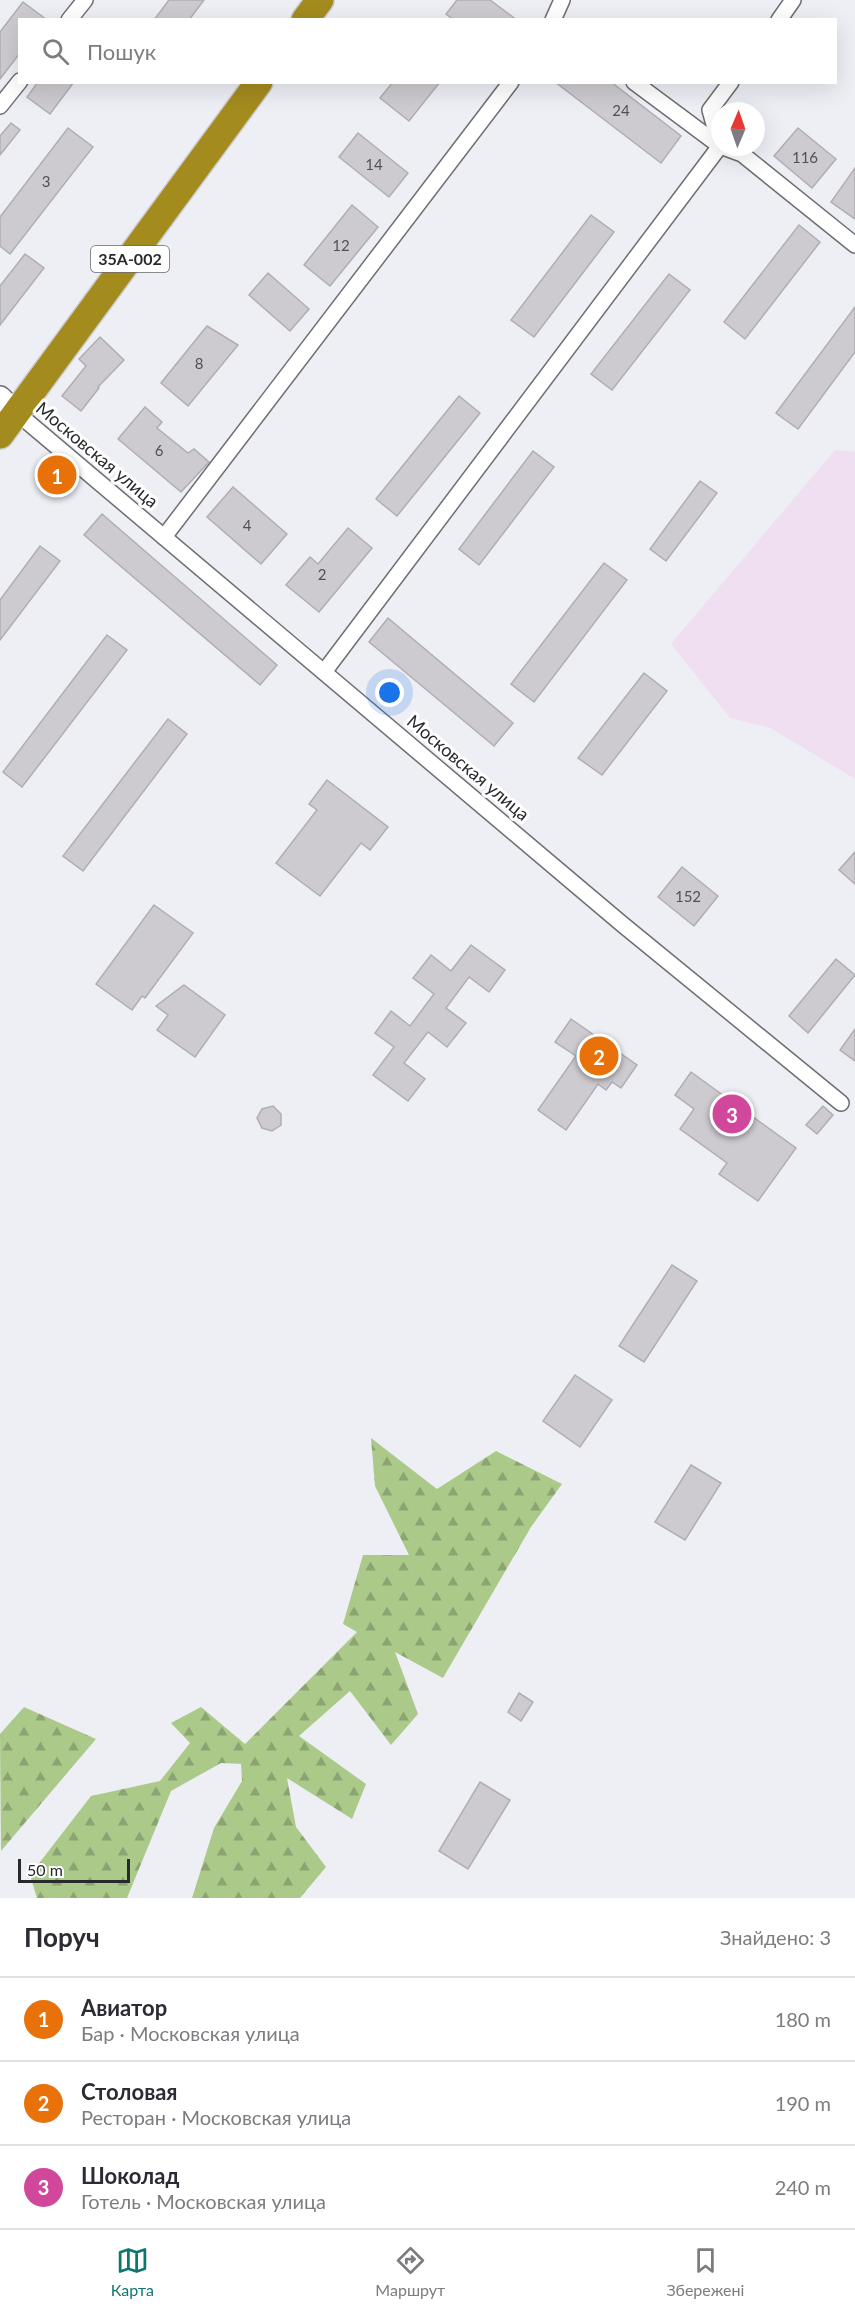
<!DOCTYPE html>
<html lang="uk">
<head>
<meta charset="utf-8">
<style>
	body { margin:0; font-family:Lato,sans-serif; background:#f7f7f7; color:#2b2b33 }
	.compass { position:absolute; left:711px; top:102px; width:54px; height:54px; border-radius:50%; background:#fff; box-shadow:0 6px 24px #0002; rotate:2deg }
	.scale { position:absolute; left:18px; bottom:15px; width:112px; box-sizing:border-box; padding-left:6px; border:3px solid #28292b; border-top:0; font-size:16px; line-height:21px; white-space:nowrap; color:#28292b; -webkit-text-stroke:4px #fff; paint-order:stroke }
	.you { position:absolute; left:390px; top:693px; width:21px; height:21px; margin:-15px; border:4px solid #fff; border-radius:50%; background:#1a73e8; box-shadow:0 0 0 9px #1a73e833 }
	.badge { display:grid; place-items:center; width:39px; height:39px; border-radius:50%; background:#0f766e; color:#fff; font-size:20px; font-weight:700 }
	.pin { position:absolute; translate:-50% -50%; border:3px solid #fff; box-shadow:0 2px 6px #0006 }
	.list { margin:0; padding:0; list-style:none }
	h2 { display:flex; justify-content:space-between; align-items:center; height:78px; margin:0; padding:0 24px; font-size:26px }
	h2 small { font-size:20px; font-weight:400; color:#7c7c81 }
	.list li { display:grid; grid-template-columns:39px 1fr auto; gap:18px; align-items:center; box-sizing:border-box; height:84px; padding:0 24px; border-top:2px solid #e1e1e2 }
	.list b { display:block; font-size:22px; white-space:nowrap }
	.list p { margin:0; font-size:20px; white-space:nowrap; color:#7c7c81 }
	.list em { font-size:20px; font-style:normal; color:#7c7c81 }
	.icon { flex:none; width:33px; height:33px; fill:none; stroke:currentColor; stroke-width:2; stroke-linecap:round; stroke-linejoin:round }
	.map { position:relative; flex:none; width:855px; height:1898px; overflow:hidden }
	.search { position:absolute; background:#fff; box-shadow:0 6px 24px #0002; left:18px; right:18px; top:18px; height:66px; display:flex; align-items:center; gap:15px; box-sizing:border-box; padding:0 21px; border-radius:0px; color:#7c7c81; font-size:22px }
	.sheet { height:330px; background:#fff }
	nav { display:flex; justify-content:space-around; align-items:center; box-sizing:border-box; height:84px; border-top:2px solid #e1e1e2; background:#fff; font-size:16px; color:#7c7c81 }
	nav a { display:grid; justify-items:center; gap:3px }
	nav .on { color:#0f766e }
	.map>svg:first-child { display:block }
	.industrial { fill:#efdff1 }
	.forest { fill:url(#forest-firs) }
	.building { fill:#cdcad0; stroke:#b0aeb3; stroke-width:1.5 }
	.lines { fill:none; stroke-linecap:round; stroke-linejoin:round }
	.street-casing { stroke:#6d6e73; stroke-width:18 }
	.secondary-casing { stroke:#6d6e73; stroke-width:24 }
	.highway-casing { stroke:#cbcccc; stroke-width:30 }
	.street { stroke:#fff; stroke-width:15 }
	.secondary { stroke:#fff; stroke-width:21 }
	.highway { stroke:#a48b1e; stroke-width:27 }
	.labels { text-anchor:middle; stroke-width:6; stroke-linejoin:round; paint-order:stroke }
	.number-label { font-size:15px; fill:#515154 }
	.shield { fill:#fff; stroke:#68696b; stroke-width:1.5 }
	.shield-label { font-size:16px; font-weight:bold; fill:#28292b }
	.street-label { font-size:18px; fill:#28292b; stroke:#fff }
</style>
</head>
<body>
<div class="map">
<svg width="855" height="1898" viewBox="0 0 855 1898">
	<defs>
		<pattern id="forest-firs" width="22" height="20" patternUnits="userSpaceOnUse" patternTransform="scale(1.5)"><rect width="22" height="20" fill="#abca8a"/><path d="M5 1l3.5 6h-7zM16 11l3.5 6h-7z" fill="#8ba471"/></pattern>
	</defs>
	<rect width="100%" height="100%" fill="#edeff5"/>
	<polygon class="industrial" points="835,450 855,452 855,779 770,728 730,718 671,644"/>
	<g class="forest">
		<polygon points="371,1438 437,1489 496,1451 562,1484 531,1527 443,1678 395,1652 418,1714 391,1745 350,1691 299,1736 366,1784 352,1819 287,1778 296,1827 326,1867 300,1898 192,1898 214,1828 242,1781 241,1764 221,1763 171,1791 127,1898 37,1898 30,1875 91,1796 160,1781 190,1743 171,1723 201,1707 245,1744 357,1632 343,1624 363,1555 409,1555 375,1486"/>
		<polygon points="24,1707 96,1739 1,1851 0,1734"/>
	</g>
	<g class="building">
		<polygon points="169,0 204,0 189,20 154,20"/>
		<polygon points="457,0 490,0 517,20 454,20 446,14"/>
		<polygon points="23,2 47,20 20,20 20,53 0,79 0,32"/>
		<polygon points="38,82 74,82 50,114 27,97"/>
		<polygon points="393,82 440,82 409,121 380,98"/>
		<polygon points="555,82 611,82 681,136 661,163"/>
		<polygon points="11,123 20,130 0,155 0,136"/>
		<polygon points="68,128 93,147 10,254 0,246 0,217"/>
		<polygon points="798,128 836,159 812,188 774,156"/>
		<polygon points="358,133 408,173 389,197 339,157"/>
		<polygon points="855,168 855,219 831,202"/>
		<polygon points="352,205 378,227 330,286 304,265"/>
		<polygon points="591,215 614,232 534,337 511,320"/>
		<polygon points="799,225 820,242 745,339 724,322"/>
		<polygon points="25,254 44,268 0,325 0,286"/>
		<polygon points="268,273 309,309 290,331 249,295"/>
		<polygon points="669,274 690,290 612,390 591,374"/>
		<polygon points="855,307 855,352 798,429 776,413"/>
		<polygon points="207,326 238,345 188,406 161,383"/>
		<polygon points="100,337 124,360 98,387 99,388 81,411 62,396 86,366 79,359"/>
		<polygon points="459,396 480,413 397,516 376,499"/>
		<polygon points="145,407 162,422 157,428 188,453 194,449 209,462 181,492 118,439"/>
		<polygon points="533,451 554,467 479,565 459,549"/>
		<polygon points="700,481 717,493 666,561 650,549"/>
		<polygon points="233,487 287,534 261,564 207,517"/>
		<polygon points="102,514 277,665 260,685 84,535"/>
		<polygon points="348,528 372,548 319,612 286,585 310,557 318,564"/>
		<polygon points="40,546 60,561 0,640 0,600"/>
		<polygon points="604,563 627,580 534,702 511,684"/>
		<polygon points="388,618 513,723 494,746 369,642"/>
		<polygon points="107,635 127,650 22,787 3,772"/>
		<polygon points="644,673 667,691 602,775 578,758"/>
		<polygon points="168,719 187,734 83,871 63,856"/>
		<polygon points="327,780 388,827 370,850 361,843 320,896 276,863 317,810 309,804"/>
		<polygon points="855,852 855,884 839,870"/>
		<polygon points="682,867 718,896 694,926 658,897"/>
		<polygon points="154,905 193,933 145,998 142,996 132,1010 96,984"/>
		<polygon points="471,945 505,970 489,992 469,977 446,1008 466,1023 447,1047 428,1032 404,1063 425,1079 408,1101 373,1075 394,1047 375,1033 391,1011 410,1026 434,994 413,978 431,955 451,971"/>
		<polygon points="836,959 855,975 808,1033 789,1016"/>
		<polygon points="184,985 225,1015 195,1057 157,1030 168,1015 156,1006"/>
		<polygon points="571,1019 637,1065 621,1088 612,1082 606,1090 598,1084 566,1130 538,1110 576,1056 555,1042"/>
		<polygon points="855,1029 855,1061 840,1050"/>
		<polygon points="691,1072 796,1148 758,1201 719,1174 727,1163 680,1129 694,1109 675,1095"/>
		<polygon points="273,1106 281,1114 281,1125 272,1131 262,1128 257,1118 262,1109"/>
		<polygon points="823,1106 833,1115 817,1134 806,1125"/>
		<polygon points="672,1265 697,1281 644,1362 619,1346"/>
		<polygon points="575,1375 612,1400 580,1447 543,1421"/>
		<polygon points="691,1465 721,1483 685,1540 655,1522"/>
		<polygon points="519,1693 533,1702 521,1721 508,1712"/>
		<polygon points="480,1782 510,1800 468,1869 439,1851"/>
	</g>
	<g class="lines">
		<defs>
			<g id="street">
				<polyline points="69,20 85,0"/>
				<polyline points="553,20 562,0"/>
				<polyline points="779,20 793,0"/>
				<polyline points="634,82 720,146"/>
				<polyline points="0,106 20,81"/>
				<polyline points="723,147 742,154 855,245"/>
				<polyline points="17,413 622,924 841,1103"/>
				<polyline points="164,537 511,82"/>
				<polyline points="324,672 720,146 710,110 731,82"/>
			</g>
			<polyline id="secondary" points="0,397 17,413"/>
			<g id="highway">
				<polyline points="305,20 320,0"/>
				<polyline points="0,435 259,82"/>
			</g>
		</defs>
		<use href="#street" class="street-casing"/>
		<use href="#secondary" class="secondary-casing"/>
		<use href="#highway" class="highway-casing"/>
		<use href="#street" class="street"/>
		<use href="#secondary" class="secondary"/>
		<use href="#highway" class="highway"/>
	</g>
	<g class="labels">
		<g class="number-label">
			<text x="621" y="116">24</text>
			<text x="805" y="163">116</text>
			<text x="374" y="170">14</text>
			<text x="46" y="187">3</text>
			<text x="341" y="251">12</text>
			<text x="199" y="369">8</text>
			<text x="159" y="456">6</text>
			<text x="247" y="531">4</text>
			<text x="322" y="580">2</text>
			<text x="688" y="902">152</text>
		</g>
		<rect class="shield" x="91" y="246" width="78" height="26" rx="4.5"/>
		<g class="shield-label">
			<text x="130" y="265">35А-002</text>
		</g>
		<g class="street-label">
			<text transform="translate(97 455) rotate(40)" y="6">Московская улица</text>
			<text transform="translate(468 768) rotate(40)" y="6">Московская улица</text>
		</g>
	</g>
</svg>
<svg class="compass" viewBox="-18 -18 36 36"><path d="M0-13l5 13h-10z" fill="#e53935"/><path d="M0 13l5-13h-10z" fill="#7c7c81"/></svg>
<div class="scale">50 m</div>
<div class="you"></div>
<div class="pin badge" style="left:57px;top:475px;background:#e8710a">1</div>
<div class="pin badge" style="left:599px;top:1056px;background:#e8710a">2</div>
<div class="pin badge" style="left:732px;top:1114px;background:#d1479c">3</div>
<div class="search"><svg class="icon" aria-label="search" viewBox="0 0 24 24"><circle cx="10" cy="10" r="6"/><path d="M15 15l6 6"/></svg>Пошук</div>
</div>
<section class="sheet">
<h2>Поруч<small>Знайдено: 3</small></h2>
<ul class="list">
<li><span class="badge" style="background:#e8710a">1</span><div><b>Авиатор</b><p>Бар · Московская улица</p></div><em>180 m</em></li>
<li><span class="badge" style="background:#e8710a">2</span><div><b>Столовая</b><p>Ресторан · Московская улица</p></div><em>190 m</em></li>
<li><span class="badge" style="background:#d1479c">3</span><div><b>Шоколад</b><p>Готель · Московская улица</p></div><em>240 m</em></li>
</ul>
</section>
<nav>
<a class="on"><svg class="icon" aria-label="map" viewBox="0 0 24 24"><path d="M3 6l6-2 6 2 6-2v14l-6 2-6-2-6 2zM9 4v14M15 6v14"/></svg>Карта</a>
<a><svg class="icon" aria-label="directions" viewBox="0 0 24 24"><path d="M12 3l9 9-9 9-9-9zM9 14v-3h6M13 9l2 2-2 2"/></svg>Маршрут</a>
<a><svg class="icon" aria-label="saved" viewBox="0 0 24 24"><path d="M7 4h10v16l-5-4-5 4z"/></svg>Збережені</a>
</nav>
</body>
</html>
